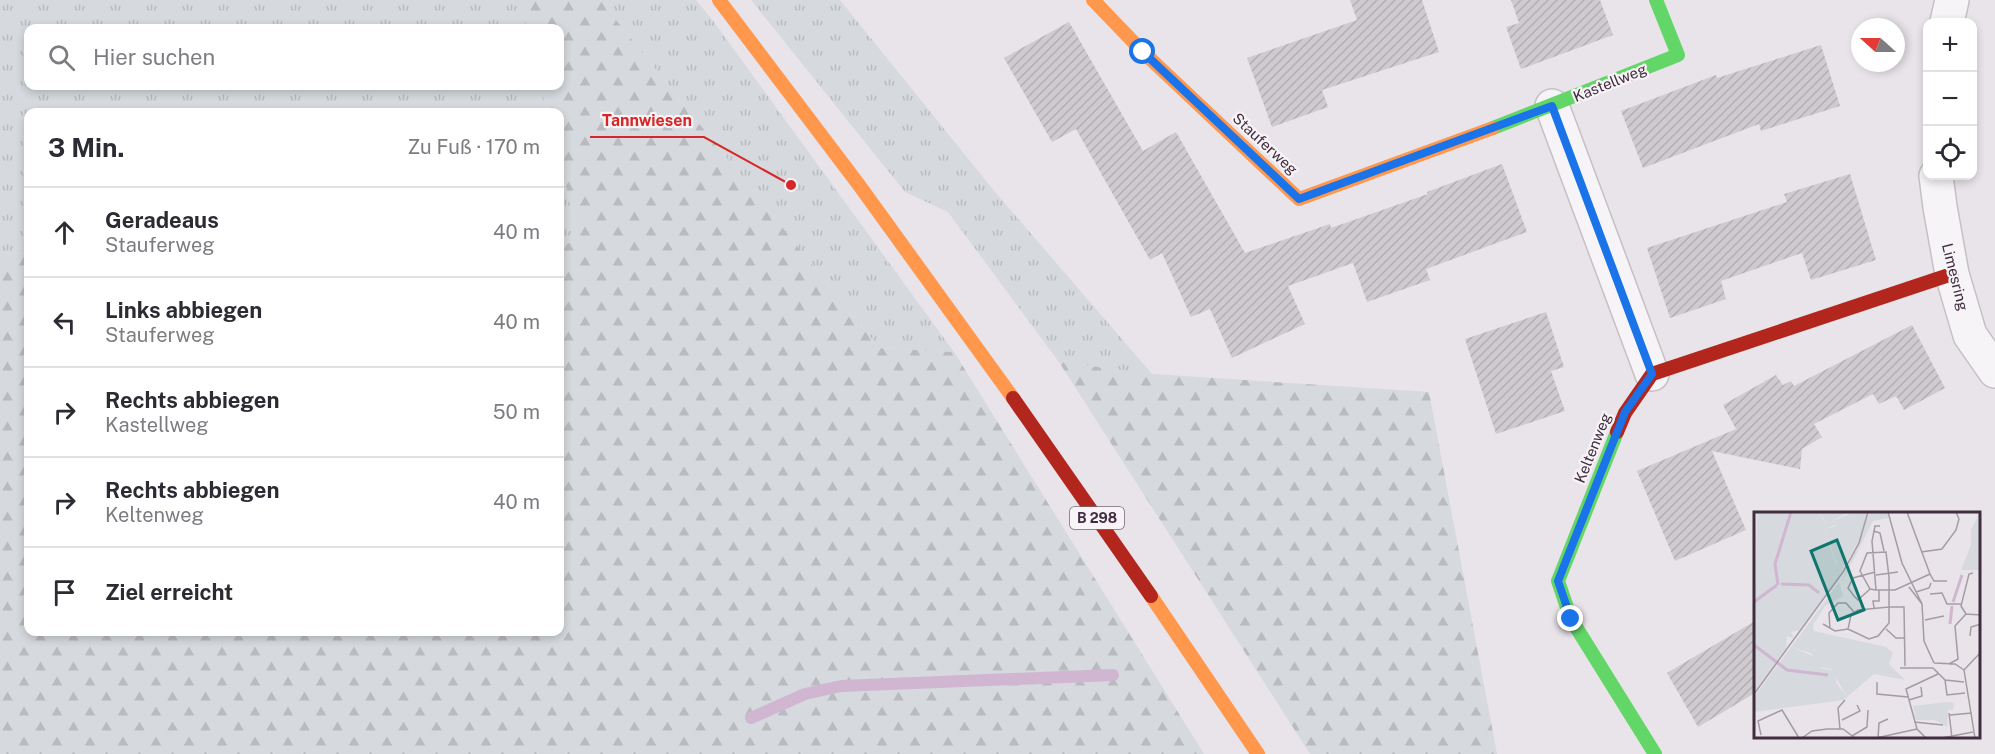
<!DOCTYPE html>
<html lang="de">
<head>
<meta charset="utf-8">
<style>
	body { margin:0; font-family:"Public Sans",sans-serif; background:#f7f7f7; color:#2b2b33 }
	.controls { position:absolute; right:18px; top:18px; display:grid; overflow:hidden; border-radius:12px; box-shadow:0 3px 9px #0003 }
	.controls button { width:54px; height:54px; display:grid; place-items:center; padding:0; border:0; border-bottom:2px solid #e1e1e2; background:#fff; color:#2b2b33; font:30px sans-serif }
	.compass { position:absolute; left:1851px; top:18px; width:54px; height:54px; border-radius:50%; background:#fff; box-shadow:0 3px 9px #0003; rotate:291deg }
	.stop { position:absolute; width:18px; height:18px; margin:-14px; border:4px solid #1a73e8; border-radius:50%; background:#fff }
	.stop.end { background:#1a73e8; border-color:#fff; box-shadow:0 2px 6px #0008 }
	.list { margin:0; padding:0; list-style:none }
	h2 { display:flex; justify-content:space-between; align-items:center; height:78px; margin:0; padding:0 24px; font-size:26px }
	h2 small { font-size:20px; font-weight:400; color:#7c7c81 }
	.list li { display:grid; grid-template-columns:39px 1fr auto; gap:18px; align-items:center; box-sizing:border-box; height:90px; padding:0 24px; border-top:2px solid #e1e1e2 }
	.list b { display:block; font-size:22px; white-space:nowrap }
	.list p { margin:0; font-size:20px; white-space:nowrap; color:#7c7c81 }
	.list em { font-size:20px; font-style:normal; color:#7c7c81 }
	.icon { flex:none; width:33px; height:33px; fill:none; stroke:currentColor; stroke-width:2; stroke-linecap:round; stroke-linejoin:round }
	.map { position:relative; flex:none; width:1995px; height:754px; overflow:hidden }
	.search { position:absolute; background:#fff; box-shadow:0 3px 9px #0003; left:24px; top:24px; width:540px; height:66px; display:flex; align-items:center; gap:15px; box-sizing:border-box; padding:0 21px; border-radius:12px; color:#7c7c81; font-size:22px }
	.panel { position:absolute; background:#fff; box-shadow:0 3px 9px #0003; left:24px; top:108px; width:540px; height:528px; border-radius:12px }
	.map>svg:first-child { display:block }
	.grass { fill:url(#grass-tufts) }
	.forest { fill:url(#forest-firs) }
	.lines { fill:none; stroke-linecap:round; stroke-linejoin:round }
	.stream { stroke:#d0b6d0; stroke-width:12 }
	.building { fill:url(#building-hatch) }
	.street-casing { stroke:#c4c0c4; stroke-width:36 }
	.street { stroke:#f6f4f6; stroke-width:33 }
	.fast { stroke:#63d668; stroke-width:14 }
	.slow { stroke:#ff974d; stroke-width:14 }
	.jam { stroke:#b3261e; stroke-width:14 }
	.route { stroke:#1a73e8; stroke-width:8 }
	.labels { text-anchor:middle; stroke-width:4.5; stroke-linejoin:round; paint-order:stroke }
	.shield { fill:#f7f3f7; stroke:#776876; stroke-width:1.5 }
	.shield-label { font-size:14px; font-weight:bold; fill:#402d3f }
	.street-label { font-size:15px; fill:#402d3f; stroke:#f7f3f7 }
	.inset-river { fill:none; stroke:#d0b6d0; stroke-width:3 }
	.inset-road { fill:none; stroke:#a59ba5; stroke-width:1.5 }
	.view { fill:#0f766e; fill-opacity:0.15; stroke:#0f766e; stroke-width:3 }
	.inset-edge { fill:none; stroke:#402d3f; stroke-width:3 }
	.leader { fill:none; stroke:#d62828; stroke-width:2 }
	.callout-dot { fill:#d62828; stroke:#f7f3f7; stroke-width:2 }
	.callout-label { font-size:16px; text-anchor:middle; font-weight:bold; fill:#d62828; stroke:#f7f3f7; stroke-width:4.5; stroke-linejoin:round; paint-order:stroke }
</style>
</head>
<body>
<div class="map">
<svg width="1995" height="754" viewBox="0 0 1995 754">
	<defs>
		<pattern id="grass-tufts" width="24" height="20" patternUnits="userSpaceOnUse" patternTransform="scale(1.5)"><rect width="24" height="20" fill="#d6d9dd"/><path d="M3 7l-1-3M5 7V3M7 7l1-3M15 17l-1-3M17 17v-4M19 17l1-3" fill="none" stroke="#b9bbbf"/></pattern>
		<pattern id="forest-firs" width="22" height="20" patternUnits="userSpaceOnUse" patternTransform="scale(1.5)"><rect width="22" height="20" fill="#d6d9dd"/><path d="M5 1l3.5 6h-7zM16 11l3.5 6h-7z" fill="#b9bbbf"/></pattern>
		<pattern id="building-hatch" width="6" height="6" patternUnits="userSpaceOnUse" patternTransform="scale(1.5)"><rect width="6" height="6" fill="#cfcacf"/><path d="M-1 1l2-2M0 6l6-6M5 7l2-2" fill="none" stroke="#b3aeb3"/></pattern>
	</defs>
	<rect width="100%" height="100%" fill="#e9e4e9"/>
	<g class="grass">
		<polygon points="0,0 520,0 527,28 28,28 28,86 541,86 547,112 28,112 28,253 0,254"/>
		<polygon points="600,0 696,0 714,22 954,352 879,348"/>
		<polygon points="751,0 840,0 995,192 1152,374 1059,362 948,212 905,192"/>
		<polygon points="560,161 579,241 560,245"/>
	</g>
	<g class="forest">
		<polygon points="520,0 600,0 879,348 954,352 1204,754 0,754 0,254 28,253 28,632 560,632 560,245 579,241 560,161 560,112 547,112 541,86 560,86 560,28 527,28"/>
		<polygon points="1059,362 1152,374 1429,392 1497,754 1310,754"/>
	</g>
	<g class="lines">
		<polyline class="stream" points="751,718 805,694 841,686 1113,675"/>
	</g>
	<g class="building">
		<polygon points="1350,0 1422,0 1439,52 1322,90 1328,107 1272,127 1247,58 1357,20"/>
		<polygon points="1511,0 1600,0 1613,35 1521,69 1506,27 1519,23"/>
		<polygon points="1069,22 1143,151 1176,132 1245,253 1330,224 1331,228 1428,194 1427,192 1502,164 1527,232 1426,269 1430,280 1367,302 1353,263 1288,286 1305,324 1232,358 1210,309 1191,317 1162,253 1150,260 1076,129 1052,142 1004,58"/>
		<polygon points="1821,45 1840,106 1761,131 1759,124 1643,168 1621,111 1716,75 1717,78"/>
		<polygon points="1850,174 1876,260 1811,280 1802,253 1721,281 1726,299 1670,318 1647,248 1787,202 1784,194"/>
		<polygon points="1546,312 1564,367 1551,371 1565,411 1496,434 1465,339"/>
		<polygon points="1912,325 1945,388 1904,410 1896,396 1879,404 1873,394 1814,424 1822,437 1802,449 1800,469 1712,451 1746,530 1675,561 1637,471 1736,429 1723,405 1776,375 1783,385 1791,381 1794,386"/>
		<polygon points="1755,621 1755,693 1698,727 1667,673"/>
	</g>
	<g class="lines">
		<defs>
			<g id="street">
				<polyline points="1947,22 1952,0"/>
				<polyline points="1552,106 1652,374"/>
				<polyline points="1936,176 1940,207 1952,274 1970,335 1995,371"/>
			</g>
		</defs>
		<use href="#street" class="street-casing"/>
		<use href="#street" class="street"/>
		<g class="fast">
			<polyline points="1493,128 1678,55 1656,0"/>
			<polyline points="1617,432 1558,581 1571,619 1655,754"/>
		</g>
		<g class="slow">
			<polyline points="719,0 859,185 1013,398"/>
			<polyline points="1093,0 1143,52 1299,199 1493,128"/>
			<polyline points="1151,596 1258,754"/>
		</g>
		<g class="jam">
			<polyline points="1013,398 1151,596"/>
			<polyline points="1617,432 1625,413 1652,374 1952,274"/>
		</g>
	</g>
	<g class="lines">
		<polyline class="route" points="1143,52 1299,199 1552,106 1652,374 1625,412 1558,581 1571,619"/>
	</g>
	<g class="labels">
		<rect class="shield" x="1070" y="507" width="54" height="22" rx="4.5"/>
		<g class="shield-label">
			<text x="1097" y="523">B 298</text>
		</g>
		<g class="street-label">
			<text transform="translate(1610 83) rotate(-22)" y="5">Kastellweg</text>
			<text transform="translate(1265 144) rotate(43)" y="5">Stauferweg</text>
			<text transform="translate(1955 277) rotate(76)" y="5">Limesring</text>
			<text transform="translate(1593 448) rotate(-68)" y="5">Keltenweg</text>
		</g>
	</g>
	<g transform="translate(1754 512)">
		<rect width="226" height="226" fill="#e9e4e9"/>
		<path d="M64,0H94L77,10H72ZM99,0H113L106,26L84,66L94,45L83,52L70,17L80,15ZM116,0H135L134,6L119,9L86,74ZM226,0V58H207L217,33V18ZM47,122L116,141H139L135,152L151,168L120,162L93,185L77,157L67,155L57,141L37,135Z" fill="#d6d9dd"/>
		<path d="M3,0H64L71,10H77L99,0L90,10L70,17L82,52L95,43L84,66L45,118L37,120L40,126L33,124L32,136L0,180ZM85,70L89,84L71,94L59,113L60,119L132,135L139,141H116L48,125L47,122ZM37,135L69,148L67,156L80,159L83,172L93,185L90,188L0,200V185Z" fill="#d6d9dd"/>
		<path d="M193,190L200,191L199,198H194L193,215L181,208H162L159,194Z" fill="#d6d9dd"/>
		<path class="inset-river" d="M27,72L55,73L65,81M24,73L21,52L37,0M0,90L23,73M199,90L208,63M196,112L198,94M0,133L33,158L74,163"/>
		<path class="inset-road" d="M134,0L148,51L168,92L170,129L180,151M120,19L126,21L130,39M167,40L188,37L202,18L205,7L202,0M219,61L215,62L207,94L212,102L227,103M176,62L180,69H193M122,63L144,60M155,75L168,92M122,78L118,29L121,14H126M162,80L175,76L177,71M176,82L188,81L193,92H207M100,84L94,76L99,66L121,60M100,84L104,88L116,77M120,96L119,89H125V78M171,108L190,104M69,112L81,119L94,117M76,117L75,101L84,91H92L100,100M132,117L142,126H151M216,124L217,115L227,112M180,151L201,152L210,158M195,152L204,147L201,114L212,102M151,154L150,95H135L104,98L97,103L94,117L115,127L124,124L135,111V65L132,40L113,41L106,59L116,77L122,78H141L176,62L153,0M146,156H179M179,156L191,168L210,170M210,158L221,226M210,158L227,140M191,168L193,183L211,181M123,170V182L154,185M0,182L89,60L105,31L114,0M155,188L168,184L167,175M195,201L198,226M196,203L218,201M88,208L106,199L103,193M160,210L189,213M86,217L84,196L91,188M7,223L4,209L28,198L45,226M98,224L113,215L114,198M48,226L58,219L73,217H89L101,226M122,226L163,217M124,226L125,211L134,207M172,226L163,217L152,177L184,162M188,226L219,220"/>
		<path class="view" d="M83,28L110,98L84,108L57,39Z"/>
		<rect width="226" height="226" class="inset-edge"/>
	</g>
	<path class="leader" d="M791 185L704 137H590"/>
	<circle class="callout-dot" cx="791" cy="185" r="6"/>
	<g class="callout-label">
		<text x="647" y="126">Tannwiesen</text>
	</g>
</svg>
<div class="controls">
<button>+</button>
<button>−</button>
<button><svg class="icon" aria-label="locate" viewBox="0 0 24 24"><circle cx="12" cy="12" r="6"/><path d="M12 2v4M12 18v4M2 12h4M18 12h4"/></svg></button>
</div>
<svg class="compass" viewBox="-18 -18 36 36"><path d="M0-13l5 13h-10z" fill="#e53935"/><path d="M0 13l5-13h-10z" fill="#7c7c81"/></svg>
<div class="stop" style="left:1143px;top:52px"></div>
<div class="stop end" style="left:1571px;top:619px"></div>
<div class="search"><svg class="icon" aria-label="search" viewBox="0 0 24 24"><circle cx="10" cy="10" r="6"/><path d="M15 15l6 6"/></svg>Hier suchen</div>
<section class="panel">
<h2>3 Min.<small>Zu Fuß · 170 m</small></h2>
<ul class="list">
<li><svg class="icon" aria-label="ahead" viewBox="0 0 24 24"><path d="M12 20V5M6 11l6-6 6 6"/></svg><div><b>Geradeaus</b><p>Stauferweg</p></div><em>40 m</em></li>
<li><svg class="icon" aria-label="left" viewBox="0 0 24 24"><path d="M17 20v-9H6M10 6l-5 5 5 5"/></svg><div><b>Links abbiegen</b><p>Stauferweg</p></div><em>40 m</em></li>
<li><svg class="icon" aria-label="right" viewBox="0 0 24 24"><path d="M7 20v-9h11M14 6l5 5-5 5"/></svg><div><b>Rechts abbiegen</b><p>Kastellweg</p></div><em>50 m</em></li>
<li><svg class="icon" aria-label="right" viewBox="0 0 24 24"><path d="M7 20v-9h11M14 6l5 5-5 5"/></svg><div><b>Rechts abbiegen</b><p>Keltenweg</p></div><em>40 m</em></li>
<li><svg class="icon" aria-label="arrive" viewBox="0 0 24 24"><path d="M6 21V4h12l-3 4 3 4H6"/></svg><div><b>Ziel erreicht</b></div></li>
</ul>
</section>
</div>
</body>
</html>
